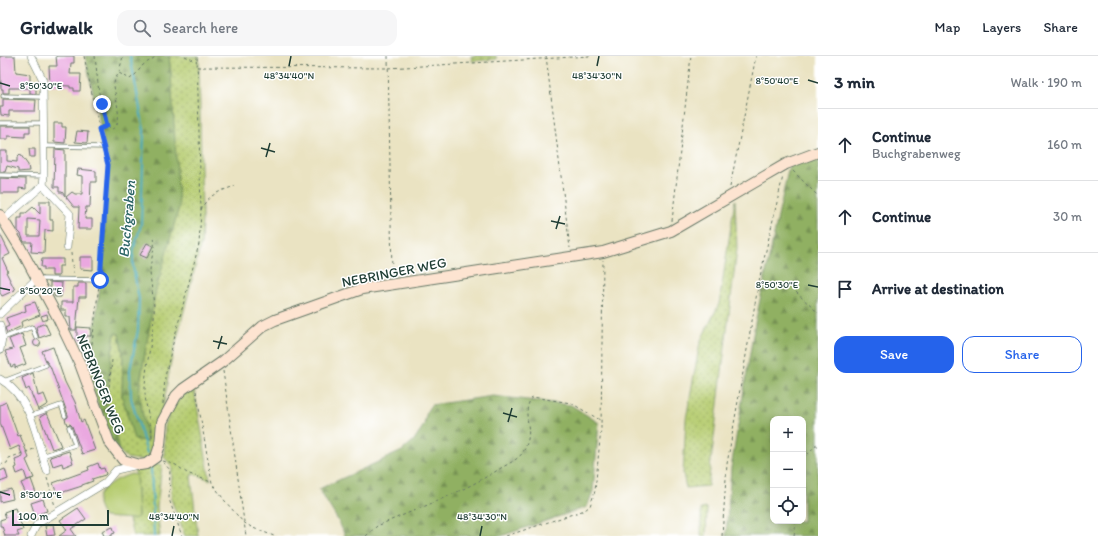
<!DOCTYPE html>
<html lang="en">
<head>
<meta charset="utf-8">
<style>
	body { margin:0; font-family:Itim,sans-serif; background:#f6f6f7; color:#1f2937 }
	.controls { position:absolute; right:12px; bottom:12px; display:grid; overflow:hidden; border-radius:8px; box-shadow:0 2px 10px #0003 }
	.controls button { width:36px; height:36px; display:grid; place-items:center; padding:0; border:0; border-bottom:1px solid #e0e1e3; background:#fff; color:#1f2937; font:20px sans-serif }
	.scale { position:absolute; left:12px; bottom:10px; width:97px; box-sizing:border-box; padding-left:4px; border:2px solid #1f3d34; border-top:0; font-size:11px; line-height:14px; white-space:nowrap; color:#1f3d34; -webkit-text-stroke:3px #fff; paint-order:stroke }
	.stop { position:absolute; width:12px; height:12px; margin:-9px; border:3px solid #2563eb; border-radius:50%; background:#fff }
	.stop.end { background:#2563eb; border-color:#fff; box-shadow:0 1px 4px #0008 }
	.list { margin:0; padding:0; list-style:none }
	h2 { display:flex; justify-content:space-between; align-items:center; height:52px; margin:0; padding:0 16px; font-size:17px }
	h2 small { font-size:13px; font-weight:400; color:#747a83 }
	.list li { display:grid; grid-template-columns:26px 1fr auto; gap:12px; align-items:center; box-sizing:border-box; height:72px; padding:0 16px; border-top:1px solid #e0e1e3 }
	.list b { display:block; font-size:15px; white-space:nowrap }
	.list p { margin:0; font-size:13px; white-space:nowrap; color:#747a83 }
	.list em { font-size:13px; font-style:normal; color:#747a83 }
	.actions { display:flex; gap:8px; padding:12px 16px }
	.actions a { flex:1; padding:9px 0; border:1px solid #2563eb; border-radius:12px; text-align:center; font-size:14px; color:#2563eb }
	.actions .main { background:#2563eb; color:#fff }
	.icon { flex:none; width:22px; height:22px; fill:none; stroke:currentColor; stroke-width:2; stroke-linecap:round; stroke-linejoin:round }
	.map { position:relative; flex:none; width:818px; height:480px; overflow:hidden }
	header { display:flex; align-items:center; gap:24px; box-sizing:border-box; height:56px; padding:0 20px; background:#fff; border-bottom:1px solid #e0e1e3 }
	header strong { font-size:19px }
	nav { display:flex; gap:22px; margin-inline-start:auto; font-size:14px }
	.search { width:280px; height:36px; background:#f6f6f7; display:flex; align-items:center; gap:10px; box-sizing:border-box; padding:0 14px; border-radius:12px; color:#747a83; font-size:15px }
	main { display:flex }
	aside { flex:1; background:#fff }
	.map>svg:first-child { display:block }
	.grass { fill:url(#grass-dots); stroke:#6a8452 }
	.forest { fill:url(#forest-firs); stroke:#58764b; fill-rule:evenodd }
	.park { fill:#b6cc70; stroke:#6a8452 }
	.lines { fill:none; stroke-linecap:round; stroke-linejoin:round }
	.stream { stroke:#42acc1; stroke-width:2 }
	.building { fill:#eaa8e0; fill-rule:evenodd }
	.lane-casing { stroke:#676; stroke-width:5 }
	.street-casing { stroke:#676; stroke-width:8 }
	.secondary-casing { stroke:#676; stroke-width:12 }
	.path { stroke:#676; stroke-width:1; stroke-dasharray:3 3; stroke-linecap:butt }
	.lane { stroke:#fff; stroke-width:3.5 }
	.street { stroke:#fff; stroke-width:7 }
	.secondary { stroke:#fde4d1; stroke-width:10 }
	.route { stroke:#2563eb; stroke-width:5 }
	.ticks { fill:none; stroke:#1f3d34; stroke-width:1.5 }
	.labels { text-anchor:middle; stroke-width:3; stroke-linejoin:round; paint-order:stroke }
	.street-label { font-size:14px; fill:#1f3d34; stroke:#fff }
	.water-label { font-size:15px; font-style:italic; fill:#2b6465; stroke:#fff }
	.ticks-label { font-size:10px; text-anchor:middle; fill:#1f3d34; stroke:#fff; stroke-width:3; stroke-linejoin:round; paint-order:stroke }
</style>
</head>
<body>
<header>
<strong>Gridwalk</strong>
<div class="search"><svg class="icon" aria-label="search" viewBox="0 0 24 24"><circle cx="10" cy="10" r="6"/><path d="M15 15l6 6"/></svg>Search here</div>
<nav><a>Map</a><a>Layers</a><a>Share</a></nav>
</header>
<main>
<div class="map">
<svg width="818" height="480" viewBox="0 0 818 480">
	<defs>
		<pattern id="grass-dots" width="8" height="8" patternUnits="userSpaceOnUse"><rect width="8" height="8" fill="#b6cc70"/><path d="M2 2h.1M6 6h.1" fill="none" stroke="#93a75d" stroke-width="1.8" stroke-linecap="round"/></pattern>
		<pattern id="forest-firs" width="22" height="20" patternUnits="userSpaceOnUse"><rect width="22" height="20" fill="#90b062"/><path d="M5 1l3.5 6h-7zM16 11l3.5 6h-7z" fill="#759052"/></pattern>
	</defs>
	<rect width="100%" height="100%" fill="#fff"/>
	<filter id="ink" filterUnits="userSpaceOnUse"><feTurbulence type="fractalNoise" baseFrequency=".025" numOctaves="2"/><feDisplacementMap in="SourceGraphic" scale="8" xChannelSelector="R" yChannelSelector="G"/><feConvolveMatrix kernelMatrix="1 2 1 2 8 2 1 2 1" color-interpolation-filters="sRGB"/></filter>
	<filter id="wash" filterUnits="userSpaceOnUse"><feTurbulence type="fractalNoise" baseFrequency=".012" numOctaves="4" result="noise"/><feDisplacementMap in="SourceGraphic" scale="16" xChannelSelector="R" yChannelSelector="G"/><feGaussianBlur stdDeviation="0.9" result="paint"/><feColorMatrix in="noise" values="0 0 0 0 0 0 0 0 0 0 0 0 0 0 0 0 0 1.4 0 .05"/><feComposite in="paint" operator="in"/></filter>
	<g filter="url(#wash)">
		<rect width="100%" height="100%" fill="#eae3c2"/>
		<g class="grass">
			<polygon points="169,0 199,0 202,163 201,188 170,310 157,390 153,398 144,404 139,404 127,402 113,389 106,340 115,277 119,278 123,298 122,340 134,382 148,386 139,339 140,327 155,238 171,18"/>
			<polygon points="471,0 496,0 497,3 472,5"/>
			<polygon points="735,144 737,193 708,430 686,432 683,418 686,363 700,286 719,248"/>
			<polygon points="190,332 194,334 195,338 210,424 193,417 191,420 198,480 185,480 171,443 172,410 164,401 165,370 171,352"/>
			<polygon points="151,408 162,409 157,451 160,480 133,480 129,463 138,460 136,419 134,414"/>
			<polygon points="707,452 706,480 701,480 701,453"/>
		</g>
		<g class="forest">
			<polygon points="85,0 169,0 171,18 179,151 155,238 140,327 139,339 148,386 134,383 122,340 123,298 119,278 115,277 106,340 119,393 113,389 83,309 90,304 101,224 109,109"/>
			<path d="M818,98V480H726L731,412L755,267L789,110ZM773,363H803V465H773Z"/>
			<polygon points="493,340 571,349 599,367 593,435 587,451 501,480 345,480 339,466 319,433 402,395 414,384 424,369 427,355 431,349"/>
		</g>
		<path class="park" d="M131,418L136,419L138,461L133,463L104,461C87,437 109,426 131,418Z"/>
		<g class="lines">
			<g class="stream">
				<polyline points="130,0 144,74 141,169 134,192 133,202 133,211 139,243 138,274 130,314 131,342 147,397"/>
				<polyline points="151,411 154,480"/>
			</g>
		</g>
		<g id="blocks">
			<g class="building">
				<polygon points="0,0 15,0 16,16 30,18 30,32 9,32 9,37 3,37 3,33 1,33"/>
				<polygon points="56,0 74,0 74,7 71,7 70,18 81,18 80,35 74,35 74,32 70,32 70,30 50,29 49,10 57,10"/>
				<polygon points="30,29 36,30 36,38 30,37"/>
				<polygon points="3,43 36,44 35,55 9,55 9,60 1,59 0,51 3,51"/>
				<polygon points="54,67 62,67 62,71 66,71 65,87 54,86"/>
				<polygon points="0,70 30,70 30,76 25,76 25,81 8,80 8,83 0,83"/>
				<polygon points="77,75 88,76 87,87 75,86"/>
				<polygon points="29,93 35,93 35,101 30,101"/>
				<polygon points="55,93 65,94 65,140 62,136 59,136 59,131 54,131"/>
				<polygon points="0,95 7,95 7,105 17,106 17,101 20,98 28,109 29,115 18,116 18,113 7,110 5,116 0,116"/>
				<polygon points="78,113 96,115 96,126 91,126 90,151 86,151 85,163 92,163 92,173 78,173 79,151 74,151 66,141 72,136 75,138 82,138 82,120 77,119"/>
				<polygon points="0,122 26,123 26,133 19,132 19,137 0,137"/>
				<path d="M40,145H50V164H53V175L45,174L44,197L31,196L32,186H24L21,178L18,175V162H22V157H26L33,151L40,158ZM28,163L40,164L39,180H28Z"/>
				<polygon points="0,178 10,198 2,202 8,215 6,216 15,234 2,240 0,237"/>
				<polygon points="147,187 153,190 147,202 140,199"/>
				<polygon points="80,201 93,201 93,214 80,213"/>
				<polygon points="42,203 63,203 63,210 59,210 59,220 52,220 52,214 44,214 44,211 41,211"/>
				<polygon points="50,226 62,227 61,241 55,241 50,232"/>
				<polygon points="78,227 86,227 86,241 79,241 76,274 71,274 70,261 66,261 66,254 61,254 61,246 73,246 73,231 78,231"/>
				<polygon points="35,246 40,259 21,266 22,270 7,277 5,272 9,270 6,262 26,255 25,249"/>
				<polygon points="47,258 48,263 43,265 41,260"/>
				<polygon points="45,267 50,278 39,282 36,271"/>
				<polygon points="77,271 91,272 91,280 85,280 85,284 77,284"/>
				<polygon points="22,278 26,290 20,292 26,308 15,312 15,309 11,311 5,295 13,293 9,283"/>
				<circle cx="37" cy="287" r="3.5"/>
				<polygon points="53,291 65,326 75,346 81,366 84,364 95,394 82,398 72,370 70,368 67,369 65,363 68,361 68,359 50,310 46,305 42,295"/>
				<polygon points="33,317 38,340 44,338 48,348 38,354 29,332 26,334 22,322"/>
				<polygon points="6,346 18,380 20,379 29,402 26,404 34,422 27,424 24,415 17,418 15,412 17,411 15,404 23,401 19,390 10,394 0,367 0,349"/>
				<polygon points="47,357 61,390 52,393 40,361"/>
				<polygon points="69,395 73,407 63,411 62,407 53,410 50,401"/>
				<polygon points="98,407 100,413 104,412 106,418 105,419 92,423 93,425 82,429 82,430 57,438 53,427 89,414 88,411"/>
				<polygon points="5,413 8,423 0,426 0,415"/>
				<polygon points="31,423 36,437 27,440 21,427"/>
				<polygon points="11,433 13,443 0,446 0,436"/>
				<polygon points="43,443 47,455 35,459 31,447"/>
				<polygon points="15,452 23,474 17,476 19,480 5,480 2,470 0,470 0,464 6,462 4,456"/>
				<polygon points="78,452 86,463 71,473 76,480 59,480 67,474 60,464"/>
				<polygon points="53,468 55,479 47,480 45,470"/>
				<polygon points="113,471 115,477 112,478 112,480 104,480 102,475"/>
			</g>
		</g>
	</g>
	<g filter="url(#ink)">
		<use href="#blocks" fill-opacity="0" stroke="#676" stroke-width="1"/>
		<g class="lines">
			<defs>
				<g id="lane">
					<polyline points="3,40 43,41"/>
					<polyline points="0,67 43,67"/>
					<polyline points="45,90 103,91"/>
					<polyline points="0,119 44,120"/>
					<polyline points="39,223 100,224"/>
					<polyline points="3,282 32,271 36,281"/>
					<polyline points="4,325 46,309"/>
					<polyline points="30,360 61,349 65,360"/>
					<polyline points="42,400 75,389 69,371"/>
				</g>
				<g id="street">
					<polyline points="43,129 70,158 67,191"/>
					<polyline points="3,164 43,129 44,120 43,24 31,0"/>
					<polyline points="0,258 36,223"/>
					<polyline points="0,269 2,282 0,294"/>
					<path d="M0,323C32,341 37,384 47,415"/>
					<polyline points="31,480 37,468 105,427 116,414 138,409"/>
				</g>
				<polyline id="secondary" points="0,159 21,193 58,262 80,308 109,386 123,404 140,409 146,408 156,401 160,389 162,366 176,340 183,333 222,306 263,270 275,264 362,233 603,196 671,175 786,108 818,96"/>
			</defs>
			<use href="#lane" class="lane-casing"/>
			<use href="#street" class="street-casing"/>
			<use href="#secondary" class="secondary-casing"/>
			<g class="path">
				<polyline points="84,0 102,85"/>
				<polyline points="95,0 99,37 107,70 99,73"/>
				<polyline points="185,0 197,6"/>
				<polyline points="388,0 392,219"/>
				<polyline points="546,0 570,192"/>
				<polyline points="197,11 388,12 590,0"/>
				<polyline points="119,16 123,0"/>
				<path d="M107,70L112,73C125,68 114,39 114,28C114,24 117,20 119,17L130,23L136,18L143,9L157,0"/>
				<polyline points="793,115 818,140"/>
				<polyline points="730,131 756,0"/>
				<path d="M201,154C207,139 220,135 235,130"/>
				<polyline points="672,165 691,0"/>
				<polyline points="71,197 73,217"/>
				<polyline points="100,218 108,109 105,96"/>
				<polyline points="796,236 818,257"/>
				<polyline points="88,304 90,304 99,229"/>
				<polyline points="112,304 107,350 113,371"/>
				<polyline points="223,315 246,480"/>
				<polyline points="196,335 212,427 225,445 243,466 253,472 274,480"/>
				<polyline points="163,348 165,321 171,295 199,188 201,155 197,0"/>
				<path d="M152,381C151,365 145,351 145,335C145,311 152,287 154,262C155,246 151,232 150,216C150,203 156,193 154,180"/>
				<polyline points="815,390 818,390"/>
				<polyline points="803,404 818,386"/>
				<polyline points="163,405 176,409 187,417 211,426"/>
				<polyline points="163,406 170,414 169,443 182,480"/>
				<polyline points="0,409 7,407 9,402 34,393"/>
				<polyline points="47,422 55,450"/>
				<path d="M366,480L377,470C419,452 462,437 501,412C508,408 519,403 523,396C537,372 519,361 532,341L571,347L600,364"/>
				<polyline points="506,480 585,454 590,450 595,435 601,373 603,204"/>
				<polyline points="722,480 727,408 759,225 783,120"/>
				<polyline points="794,480 796,465"/>
			</g>
			<use href="#lane" class="lane"/>
			<use href="#street" class="street"/>
			<use href="#secondary" class="secondary"/>
		</g>
	</g>
	<g class="lines" filter="url(#ink)">
		<polyline class="route" points="100,224 108,109 99,73 107,70 102,48"/>
	</g>
	<path class="ticks" d="M289,10L291,0M597,10L599,0M808,24L818,27M0,27L10,30M261,92L275,96M266,101L270,87M551,165L565,168M556,173L560,160M808,229L818,231M0,232L10,234M213,285L227,288M218,293L222,280M503,357L517,361M508,366L512,352M0,436L10,439M172,480L174,470M480,480L482,470"/>
	<g class="labels">
		<g class="street-label">
			<text transform="translate(394 216) rotate(-11)" y="5">NEBRINGER WEG</text>
			<text transform="translate(101 328) rotate(68)" y="5">NEBRINGER WEG</text>
		</g>
		<g class="water-label">
			<text transform="translate(127 163) rotate(-85)" y="5">Buchgraben</text>
		</g>
	</g>
	<g class="ticks-label">
		<text x="289" y="23">48°34'40"N</text>
		<text x="597" y="23">48°34'30"N</text>
		<text x="777" y="28">8°50'40"E</text>
		<text x="41" y="33">8°50'30"E</text>
		<text x="777" y="232">8°50'30"E</text>
		<text x="41" y="238">8°50'20"E</text>
		<text x="41" y="442">8°50'10"E</text>
		<text x="174" y="464">48°34'40"N</text>
		<text x="482" y="464">48°34'30"N</text>
	</g>
</svg>
<div class="controls">
<button>+</button>
<button>−</button>
<button><svg class="icon" aria-label="locate" viewBox="0 0 24 24"><circle cx="12" cy="12" r="6"/><path d="M12 2v4M12 18v4M2 12h4M18 12h4"/></svg></button>
</div>
<div class="scale">100 m</div>
<div class="stop" style="left:100px;top:224px"></div>
<div class="stop end" style="left:102px;top:48px"></div>
</div>
<aside>
<h2>3 min<small>Walk · 190 m</small></h2>
<ul class="list">
<li><svg class="icon" aria-label="ahead" viewBox="0 0 24 24"><path d="M12 20V5M6 11l6-6 6 6"/></svg><div><b>Continue</b><p>Buchgrabenweg</p></div><em>160 m</em></li>
<li><svg class="icon" aria-label="ahead" viewBox="0 0 24 24"><path d="M12 20V5M6 11l6-6 6 6"/></svg><div><b>Continue</b></div><em>30 m</em></li>
<li><svg class="icon" aria-label="arrive" viewBox="0 0 24 24"><path d="M6 21V4h12l-3 4 3 4H6"/></svg><div><b>Arrive at destination</b></div></li>
</ul>
<div class="actions"><a class="main">Save</a><a>Share</a></div>
</aside>
</main>
</body>
</html>
